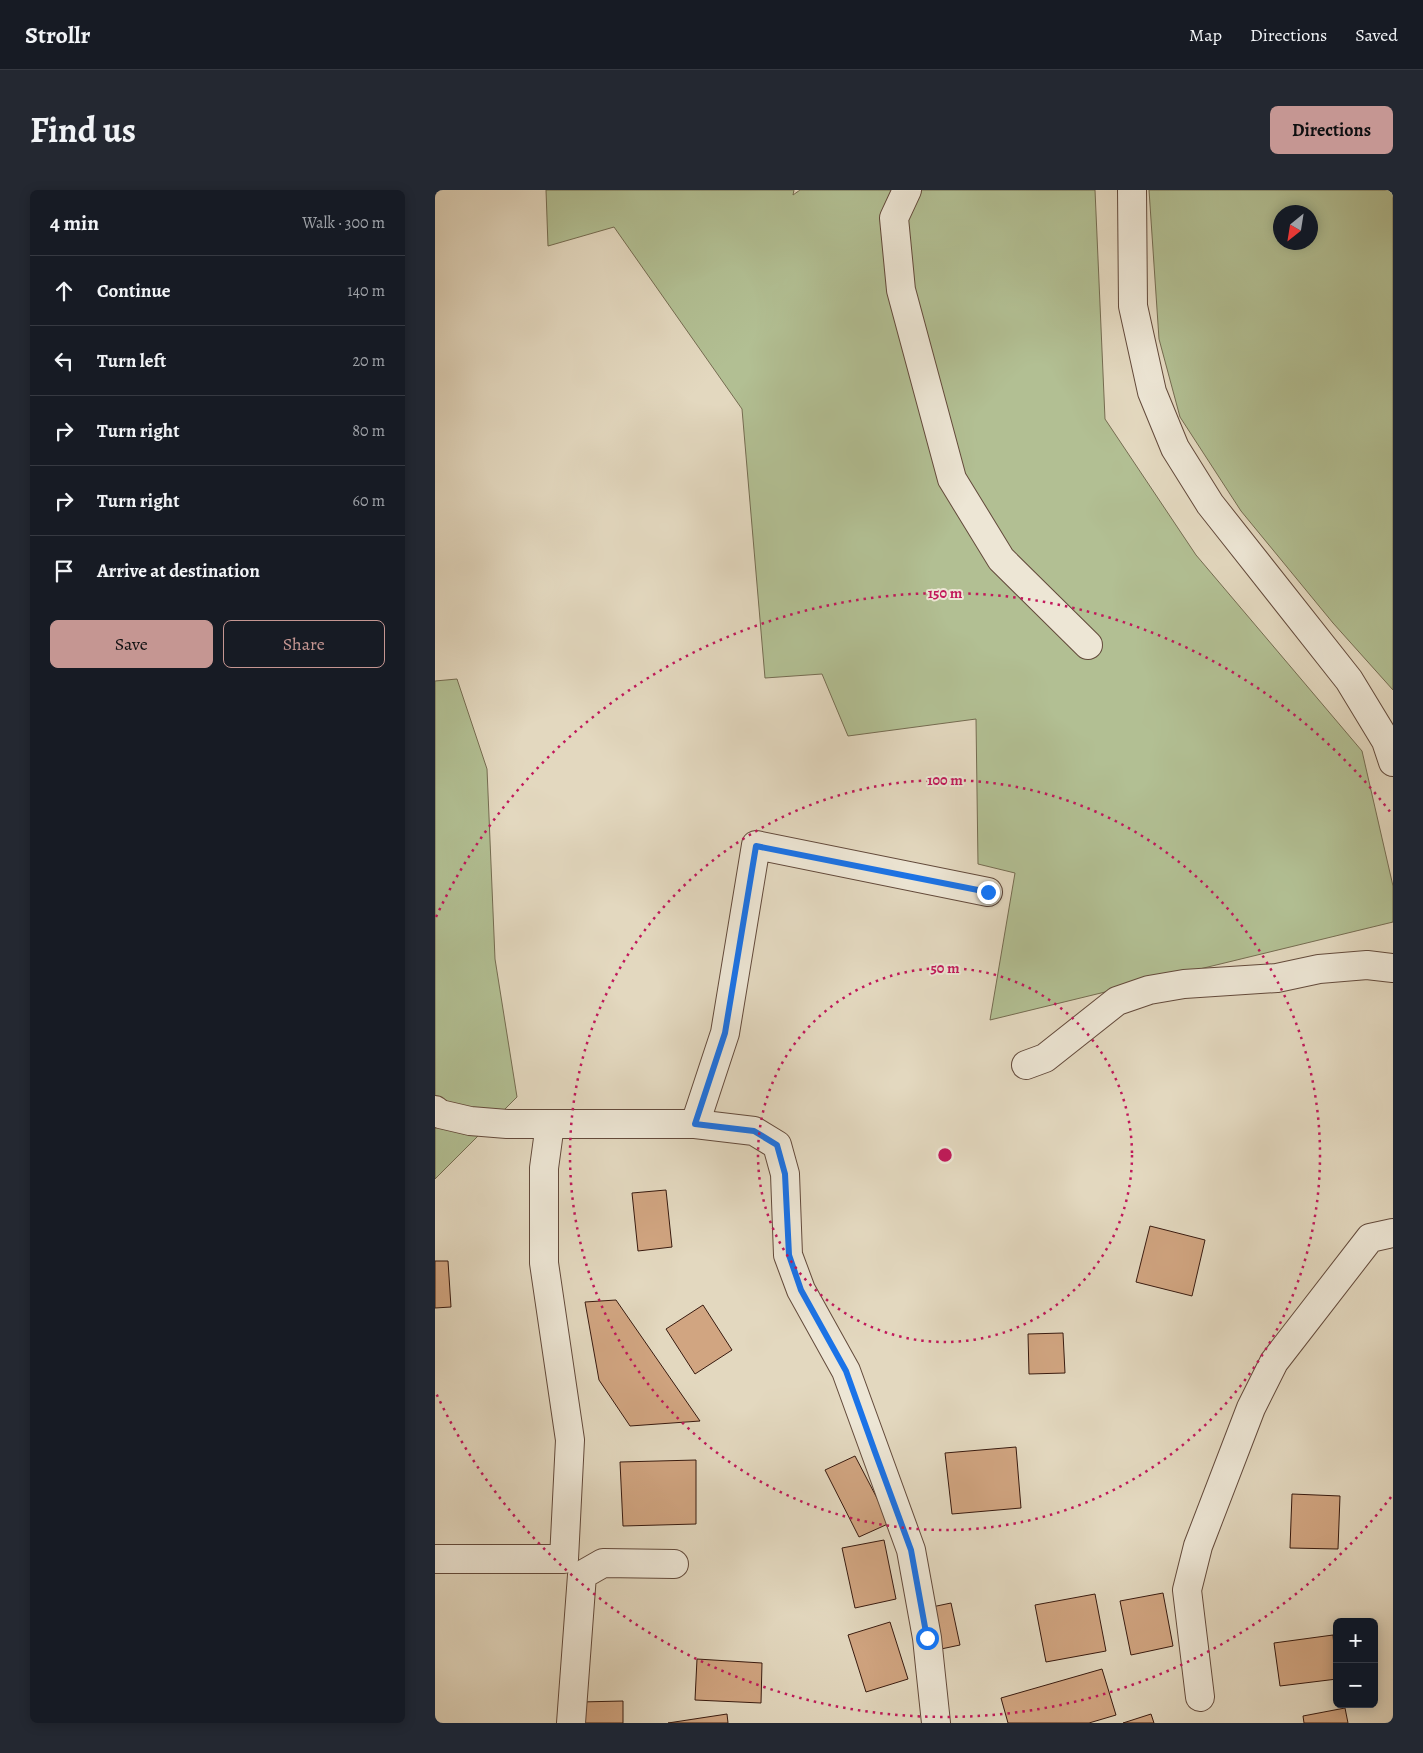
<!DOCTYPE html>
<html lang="en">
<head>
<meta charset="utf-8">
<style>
	body { margin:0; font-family:Alegreya,serif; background:#242831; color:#f1f3f6 }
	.controls { position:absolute; right:15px; bottom:15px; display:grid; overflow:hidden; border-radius:8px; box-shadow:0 2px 12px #0003 }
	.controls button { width:45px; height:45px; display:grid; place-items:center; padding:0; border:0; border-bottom:1px solid #363941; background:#171b24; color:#f1f3f6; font:25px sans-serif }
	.compass { position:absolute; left:838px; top:15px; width:45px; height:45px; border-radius:50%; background:#171b24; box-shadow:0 2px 12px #0003; rotate:210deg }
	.stop { position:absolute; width:15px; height:15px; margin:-11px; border:4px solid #1a73e8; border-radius:50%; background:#fff }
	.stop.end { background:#1a73e8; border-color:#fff; box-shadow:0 1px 5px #0008 }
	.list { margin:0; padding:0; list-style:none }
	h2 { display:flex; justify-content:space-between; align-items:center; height:65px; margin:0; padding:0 20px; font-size:21px }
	h2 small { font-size:16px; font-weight:400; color:#9ea1a6 }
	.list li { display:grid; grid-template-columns:32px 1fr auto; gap:15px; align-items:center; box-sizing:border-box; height:70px; padding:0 20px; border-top:1px solid #363941 }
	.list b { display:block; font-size:19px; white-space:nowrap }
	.list em { font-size:16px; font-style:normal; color:#9ea1a6 }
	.actions { display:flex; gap:10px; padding:15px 20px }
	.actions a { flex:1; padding:11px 0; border:1px solid #c59692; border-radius:8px; text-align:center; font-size:18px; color:#c59692 }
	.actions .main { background:#c59692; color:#111 }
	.icon { flex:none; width:28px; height:28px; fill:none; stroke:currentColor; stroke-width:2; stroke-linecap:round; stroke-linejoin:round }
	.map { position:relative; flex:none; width:958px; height:1533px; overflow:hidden; border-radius:8px }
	header { display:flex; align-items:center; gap:30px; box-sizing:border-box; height:70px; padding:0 25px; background:#171b24; border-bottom:1px solid #363941 }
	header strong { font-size:24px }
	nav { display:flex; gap:28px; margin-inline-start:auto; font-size:18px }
	.intro { display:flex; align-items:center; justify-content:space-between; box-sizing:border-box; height:120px; padding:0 30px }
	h1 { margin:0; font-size:35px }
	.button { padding:12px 22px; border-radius:8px; background:#c59692; color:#111; font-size:18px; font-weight:700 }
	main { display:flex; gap:30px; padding:0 30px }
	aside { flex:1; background:#171b24; border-radius:8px; box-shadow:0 2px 12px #0003 }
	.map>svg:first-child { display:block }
	.green { fill:#b2bf93; stroke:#756c51; fill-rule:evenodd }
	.building { fill:#d1a581; stroke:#381a0f }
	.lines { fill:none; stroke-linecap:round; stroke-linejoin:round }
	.minor-casing { stroke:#634a3b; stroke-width:30 }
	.minor { stroke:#ede6d5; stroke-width:28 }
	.route { stroke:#1a73e8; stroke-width:6 }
	.ring { fill:none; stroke:#c2185b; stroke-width:2.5; stroke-dasharray:2.5 5 }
	.centre { fill:#c2185b; stroke:#ede6d5; stroke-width:2.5 }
	.ring-label { font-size:15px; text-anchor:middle; font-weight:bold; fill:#c2185b; stroke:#ede6d5; stroke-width:4; stroke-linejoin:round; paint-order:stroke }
</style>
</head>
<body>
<header>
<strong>Strollr</strong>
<nav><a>Map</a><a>Directions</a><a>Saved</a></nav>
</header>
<div class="intro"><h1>Find us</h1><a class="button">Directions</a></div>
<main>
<aside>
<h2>4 min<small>Walk · 300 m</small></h2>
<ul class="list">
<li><svg class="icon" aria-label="ahead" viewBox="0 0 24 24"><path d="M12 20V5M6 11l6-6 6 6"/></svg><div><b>Continue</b></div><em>140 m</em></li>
<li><svg class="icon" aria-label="left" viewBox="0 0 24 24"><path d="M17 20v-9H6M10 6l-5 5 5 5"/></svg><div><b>Turn left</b></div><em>20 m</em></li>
<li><svg class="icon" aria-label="right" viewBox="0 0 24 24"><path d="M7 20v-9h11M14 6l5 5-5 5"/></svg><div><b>Turn right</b></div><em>80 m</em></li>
<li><svg class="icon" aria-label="right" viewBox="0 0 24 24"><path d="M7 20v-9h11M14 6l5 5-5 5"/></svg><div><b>Turn right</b></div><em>60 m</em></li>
<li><svg class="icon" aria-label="arrive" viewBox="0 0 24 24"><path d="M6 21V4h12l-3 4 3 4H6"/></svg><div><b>Arrive at destination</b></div></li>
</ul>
<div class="actions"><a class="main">Save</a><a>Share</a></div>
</aside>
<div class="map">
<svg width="958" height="1533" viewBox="0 0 958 1533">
	<rect width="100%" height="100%" fill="#e3d8bf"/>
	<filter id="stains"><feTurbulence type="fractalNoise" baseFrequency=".004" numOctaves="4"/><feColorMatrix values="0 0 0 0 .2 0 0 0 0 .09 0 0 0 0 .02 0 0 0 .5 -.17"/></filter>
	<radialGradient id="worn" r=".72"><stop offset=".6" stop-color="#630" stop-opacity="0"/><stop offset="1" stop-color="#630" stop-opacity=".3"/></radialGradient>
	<g class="green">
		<polygon points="111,0 359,0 358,5 365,0 660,0 670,229 761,365 927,561 958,696 958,732 555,830 580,683 543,674 541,529 413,546 387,484 330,488 307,219 179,37 113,56"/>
		<path d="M714,0H958V500L898,433L806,321L745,227L724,149ZM846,22H876V52H846Z"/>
		<polygon points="22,489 52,579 60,769 82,907 0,989 0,491"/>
	</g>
	<g class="building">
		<polygon points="231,1000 237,1057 203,1061 197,1003"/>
		<polygon points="715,1036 770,1050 757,1106 701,1092"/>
		<polygon points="0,1071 13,1071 16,1117 0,1118"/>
		<polygon points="181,1110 265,1231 195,1236 164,1190 150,1112"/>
		<polygon points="268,1115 297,1160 260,1184 231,1139"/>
		<polygon points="628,1143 630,1183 594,1184 593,1144"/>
		<polygon points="581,1257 586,1318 517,1324 510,1263"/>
		<polygon points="420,1266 455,1333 424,1347 390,1280"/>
		<polygon points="261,1270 261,1334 188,1336 185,1272"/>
		<polygon points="857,1304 905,1306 903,1359 855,1358"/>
		<polygon points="449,1350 461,1409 420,1418 407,1358"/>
		<polygon points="728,1403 738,1456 696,1465 685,1411"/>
		<polygon points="660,1404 671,1461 611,1472 600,1415"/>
		<polygon points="516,1413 525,1455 506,1459 497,1417"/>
		<polygon points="455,1432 473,1489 431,1502 413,1445"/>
		<polygon points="898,1445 902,1489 845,1496 839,1453"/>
		<polygon points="262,1469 327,1473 326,1513 260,1510"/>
		<polygon points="667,1479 681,1525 654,1533 573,1533 566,1508"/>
		<polygon points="188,1511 188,1533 146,1533 145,1512"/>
		<polygon points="910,1518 913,1533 869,1533 868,1526"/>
		<polygon points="292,1524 293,1533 233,1533"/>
		<polygon points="716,1524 719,1533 688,1533"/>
	</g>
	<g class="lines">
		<defs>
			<g id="minor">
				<polyline points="472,0 459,28 466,100 517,289 566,369 653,455"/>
				<polyline points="697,0 698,116 717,202 740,258 775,314 914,490 951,551 958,572"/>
				<polyline points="591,875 610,868 682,811 714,800 749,794 842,788 884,779 932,775 958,778"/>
				<polyline points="0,920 5,924 35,931 72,934 260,934 319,941 342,955 350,984 353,1065 366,1100 411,1181 476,1360 492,1448 501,1533"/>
				<polyline points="260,934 290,843 321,655 553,702"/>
				<polyline points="0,1369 129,1369 135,1250 109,1073 109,978 115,934"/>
				<polyline points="765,1507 752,1400 763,1356 816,1218 839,1172 935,1048 958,1043"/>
				<polyline points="136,1533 147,1385 168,1373 239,1374"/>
			</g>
		</defs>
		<use href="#minor" class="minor-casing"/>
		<use href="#minor" class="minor"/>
	</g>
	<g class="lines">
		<polyline class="route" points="492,1448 476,1360 440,1262 411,1181 366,1100 354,1065 350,984 342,955 319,941 260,934 290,843 321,656 553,702"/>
	</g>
	<g class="ring">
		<circle cx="510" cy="965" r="187"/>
		<circle cx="510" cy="965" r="375"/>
		<path d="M956 1307A562 562 0 0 1 1 1203M1 727A562 562 0 0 1 956 623"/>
	</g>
	<circle cx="510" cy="965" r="8" class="centre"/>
	<g class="ring-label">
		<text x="510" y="408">150 m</text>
		<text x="510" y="595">100 m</text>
		<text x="510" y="783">50 m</text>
	</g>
	<rect width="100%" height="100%" filter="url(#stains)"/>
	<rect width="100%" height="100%" fill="url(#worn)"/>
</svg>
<div class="controls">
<button>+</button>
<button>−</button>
</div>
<svg class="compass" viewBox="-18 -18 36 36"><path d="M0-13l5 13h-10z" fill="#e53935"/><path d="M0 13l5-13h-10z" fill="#9ea1a6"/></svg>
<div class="stop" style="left:492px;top:1448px"></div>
<div class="stop end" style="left:553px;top:702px"></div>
</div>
</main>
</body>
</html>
